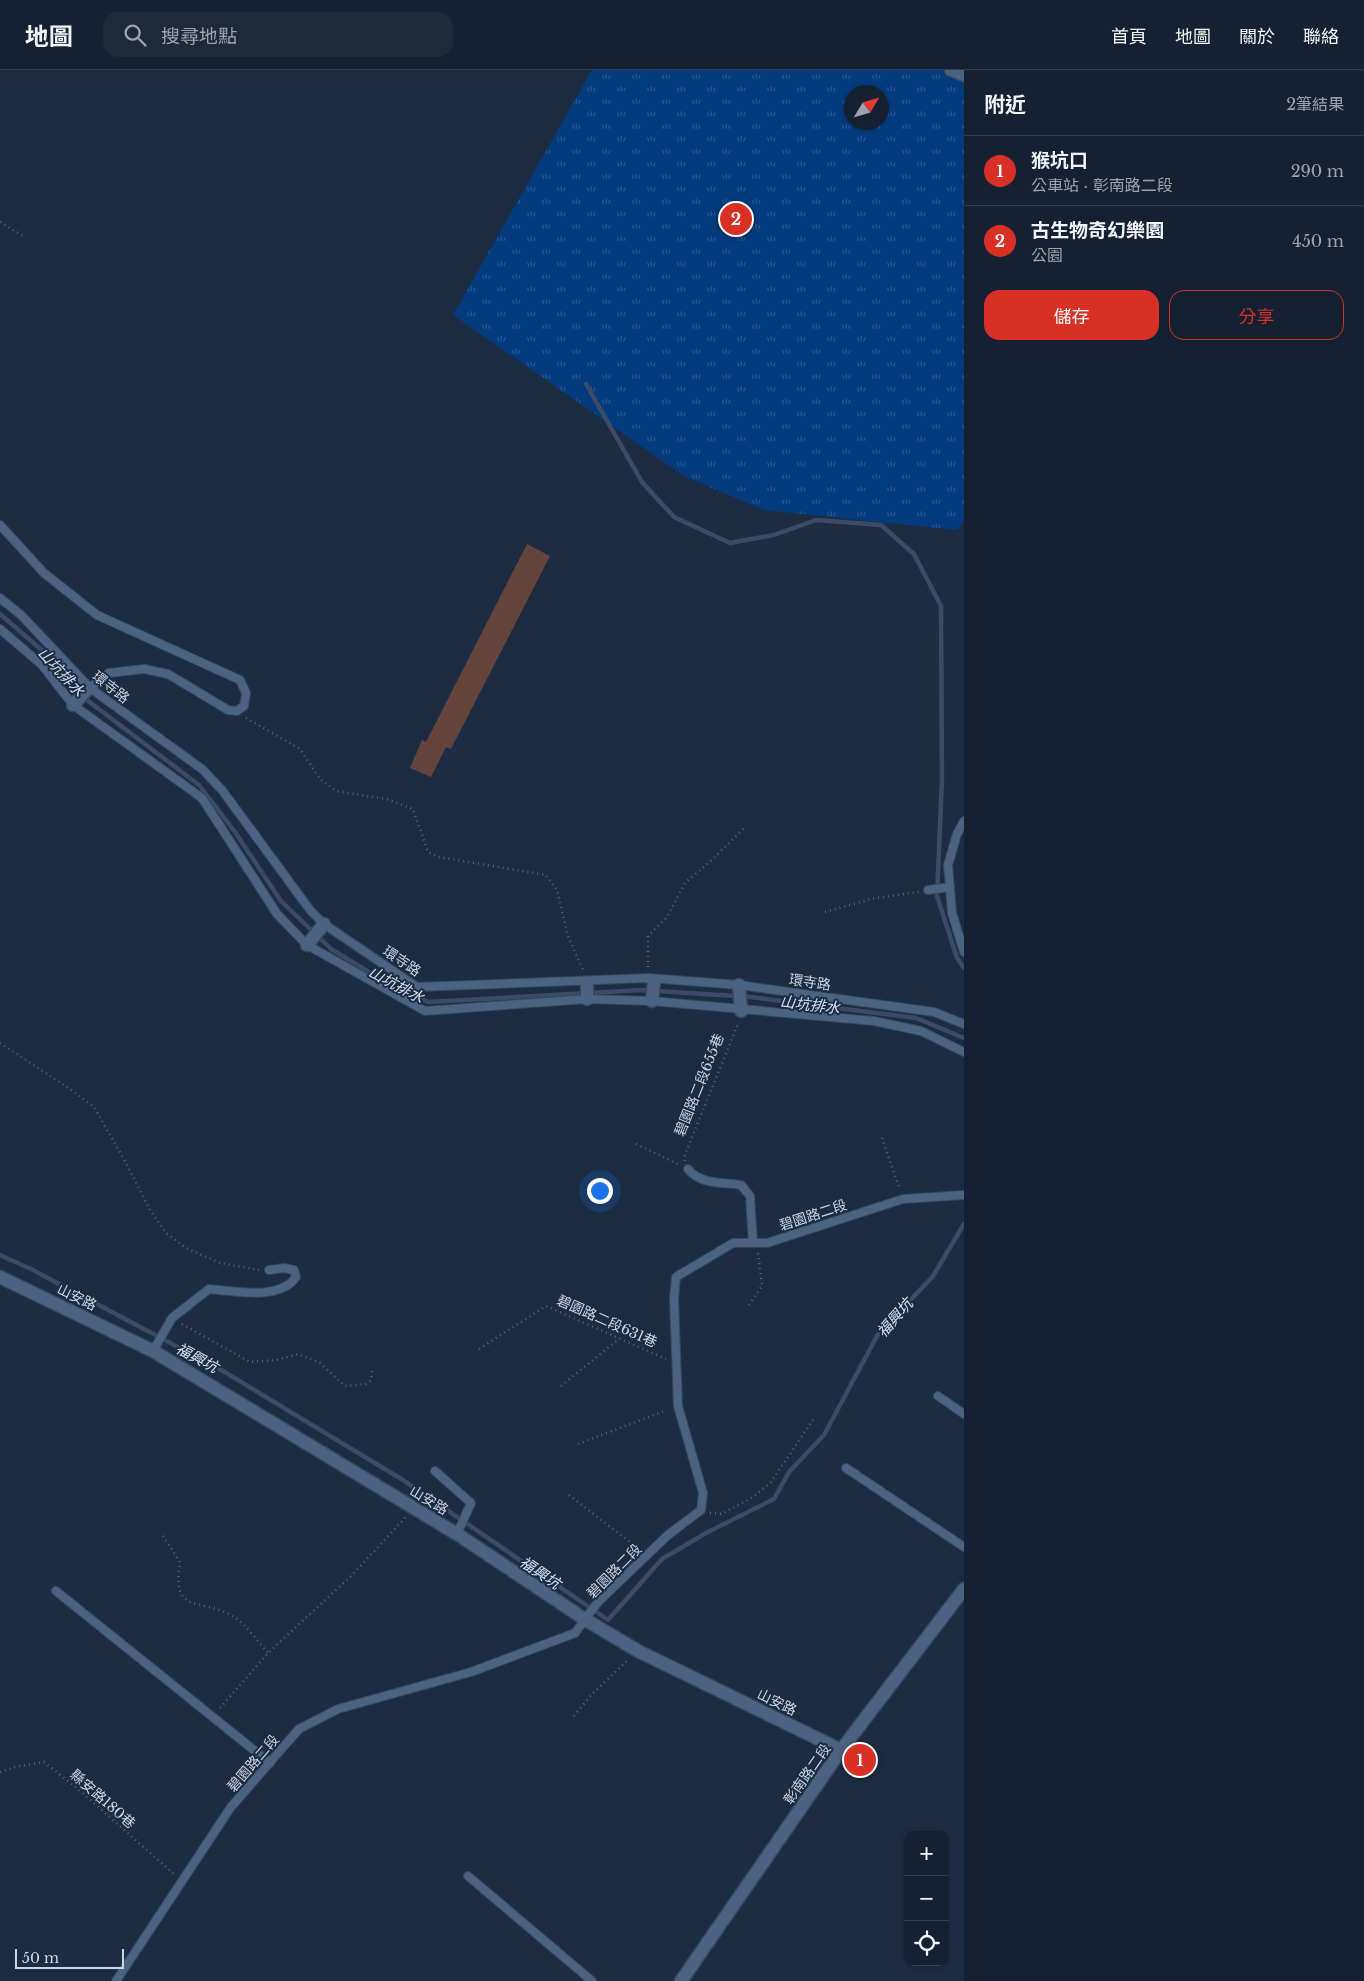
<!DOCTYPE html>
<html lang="zh-TW">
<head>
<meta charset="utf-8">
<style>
	body { margin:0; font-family:"Libre Baskerville","Noto Sans TC",serif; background:#1e293a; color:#f1f3f6 }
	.controls { position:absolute; right:15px; bottom:15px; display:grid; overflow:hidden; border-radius:10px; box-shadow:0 1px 4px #0004 }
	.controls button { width:45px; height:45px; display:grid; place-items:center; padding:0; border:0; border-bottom:1px solid #343e4d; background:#152132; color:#f1f3f6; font:25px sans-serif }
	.compass { position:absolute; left:844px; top:15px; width:45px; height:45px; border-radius:50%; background:#152132; box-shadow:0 1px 4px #0004; rotate:52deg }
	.scale { position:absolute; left:15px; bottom:12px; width:109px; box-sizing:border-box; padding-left:5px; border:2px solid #cbd5e4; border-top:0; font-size:14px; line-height:18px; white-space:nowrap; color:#cbd5e4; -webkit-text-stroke:4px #1c2c43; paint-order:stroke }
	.you { position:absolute; left:599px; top:1120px; width:18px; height:18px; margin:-12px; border:4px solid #fff; border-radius:50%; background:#1a73e8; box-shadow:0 0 0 8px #1a73e833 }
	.badge { display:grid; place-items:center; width:32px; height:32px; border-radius:50%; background:#d93025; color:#fff; font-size:16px; font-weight:700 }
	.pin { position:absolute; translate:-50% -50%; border:2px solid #fff; box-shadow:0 1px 5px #0006 }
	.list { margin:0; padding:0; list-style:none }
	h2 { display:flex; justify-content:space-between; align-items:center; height:65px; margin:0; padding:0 20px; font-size:21px }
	h2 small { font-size:16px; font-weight:400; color:#9da3ac }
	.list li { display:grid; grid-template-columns:32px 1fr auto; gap:15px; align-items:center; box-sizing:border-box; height:70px; padding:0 20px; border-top:1px solid #343e4d }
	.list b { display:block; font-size:19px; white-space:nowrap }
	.list p { margin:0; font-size:16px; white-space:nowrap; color:#9da3ac }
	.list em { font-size:16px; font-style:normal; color:#9da3ac }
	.actions { display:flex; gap:10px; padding:15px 20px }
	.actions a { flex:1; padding:11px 0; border:1px solid #d93025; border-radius:15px; text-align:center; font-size:18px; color:#d93025 }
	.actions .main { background:#d93025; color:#fff }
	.icon { flex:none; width:28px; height:28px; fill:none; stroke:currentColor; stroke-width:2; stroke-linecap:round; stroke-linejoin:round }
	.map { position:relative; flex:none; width:964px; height:1911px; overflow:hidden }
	header { display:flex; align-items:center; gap:30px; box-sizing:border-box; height:70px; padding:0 25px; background:#152132; border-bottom:1px solid #343e4d }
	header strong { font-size:24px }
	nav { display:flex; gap:28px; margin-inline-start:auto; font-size:18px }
	.search { width:350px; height:45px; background:#1e293a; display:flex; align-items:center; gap:12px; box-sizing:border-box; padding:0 18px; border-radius:15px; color:#9da3ac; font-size:19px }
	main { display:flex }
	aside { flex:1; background:#152132 }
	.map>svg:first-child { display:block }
	.grass { fill:url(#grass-tufts); fill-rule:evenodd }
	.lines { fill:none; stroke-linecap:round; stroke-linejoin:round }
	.stream { stroke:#3d4a67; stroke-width:4.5 }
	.building { fill:#64443a }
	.service-casing { stroke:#38475d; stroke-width:10 }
	.minor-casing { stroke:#38475d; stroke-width:15 }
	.tertiary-casing { stroke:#38475d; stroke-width:15 }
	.path { stroke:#576579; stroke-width:2.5; stroke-dasharray:1 4; stroke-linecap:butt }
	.service { stroke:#4c6282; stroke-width:8 }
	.minor { stroke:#4c6282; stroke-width:12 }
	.tertiary { stroke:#4c6282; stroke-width:12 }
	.labels { text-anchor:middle; stroke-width:4; stroke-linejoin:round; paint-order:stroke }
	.street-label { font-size:14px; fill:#cbd5e4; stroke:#1c2c43 }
	.water-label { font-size:15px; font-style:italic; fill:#d5e3f7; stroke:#1c2c43 }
</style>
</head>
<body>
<header>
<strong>地圖</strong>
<div class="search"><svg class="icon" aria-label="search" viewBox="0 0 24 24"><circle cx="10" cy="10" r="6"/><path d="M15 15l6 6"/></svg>搜尋地點</div>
<nav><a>首頁</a><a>地圖</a><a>關於</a><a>聯絡</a></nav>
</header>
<main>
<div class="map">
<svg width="964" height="1911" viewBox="0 0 964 1911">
	<defs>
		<pattern id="grass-tufts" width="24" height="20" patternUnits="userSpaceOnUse" patternTransform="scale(1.25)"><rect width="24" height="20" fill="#043b7e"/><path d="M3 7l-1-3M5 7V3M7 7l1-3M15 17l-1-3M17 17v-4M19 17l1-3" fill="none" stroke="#275690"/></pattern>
	</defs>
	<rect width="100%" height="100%" fill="#1c2c43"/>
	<path class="grass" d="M592,0H944L962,4L964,17V451L957,460L764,440L684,406L453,245ZM852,22H882V52H852Z"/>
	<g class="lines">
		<g class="stream">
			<polyline points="586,314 642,412 674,447 730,473 774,465 816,450 881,455 914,484 941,536 942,709 937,826 957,888 964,898"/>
			<polyline points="0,544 52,589 75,621 199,715 235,762 281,831 331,879 379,908 428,932 642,920 751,927 916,948 964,968"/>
			<polyline points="0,1185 31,1199 223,1301 403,1410 608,1550 662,1489 706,1463 774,1429 789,1402 824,1365 877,1266 933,1206 964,1154"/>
		</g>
	</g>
	<polygon class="building" points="527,474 550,486 451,679 446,677 431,707 410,698 422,670 426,672"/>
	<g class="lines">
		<defs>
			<g id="service">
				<polyline points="0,455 44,503 97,545 240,610 246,623 244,636 237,641 228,640 168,604 144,599 109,603 87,620"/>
				<polyline points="0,528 21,545 90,618 202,699 222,720 310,840 324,854 417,917 649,908 739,915 934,942 964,954"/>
				<polyline points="0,559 42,595 73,635 202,728 277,844 307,875 425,941 587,929 652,931 874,951 921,961 964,982"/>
				<polyline points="964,751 957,764 948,795 952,843 964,882"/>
				<polyline points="928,820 950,817"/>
				<path d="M688,1099C701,1115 722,1112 741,1115L750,1126L753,1173"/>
				<path d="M153,1281L172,1248L209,1219C233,1221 280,1231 296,1207L294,1200L284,1198L269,1200"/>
				<polyline points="938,1326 964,1344"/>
				<polyline points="846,1398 964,1477"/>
				<polyline points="435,1401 471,1433 457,1464"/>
				<polyline points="56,1521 270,1693"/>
				<polyline points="468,1806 592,1911"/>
				<polyline points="116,1911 231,1737 299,1659 338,1639 471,1602 575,1563 598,1532 668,1465 701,1440 703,1423 678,1336 674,1229 676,1207 733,1173 767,1173 903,1129 964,1125"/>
			</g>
			<g id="minor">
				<polyline points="73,635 87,620"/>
				<polyline points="307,875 324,854"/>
				<polyline points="739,915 741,941"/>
				<polyline points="587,929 587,916"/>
				<polyline points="652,931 654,913"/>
				<polyline points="0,1207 153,1281 457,1464 586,1550 638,1581 841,1680"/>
			</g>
			<g id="tertiary">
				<polyline points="951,0 964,5"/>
				<polyline points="681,1911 841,1680 964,1519"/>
			</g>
		</defs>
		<use href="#service" class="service-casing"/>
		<use href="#minor" class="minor-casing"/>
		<use href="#tertiary" class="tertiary-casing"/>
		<g class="path">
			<polyline points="0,152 23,166"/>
			<polyline points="246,648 300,679 320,709 336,721 386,729 413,739 428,782 439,787 546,805 557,820 568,866 583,900"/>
			<polyline points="825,842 875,828 919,822"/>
			<polyline points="648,897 648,866 667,847 685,813 713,789 744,758"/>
			<polyline points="0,973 70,1019 94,1037 126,1093 150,1140 166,1163 186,1178 220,1193 259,1200"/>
			<polyline points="882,1068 900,1120"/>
			<polyline points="636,1074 680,1095"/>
			<polyline points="685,1091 684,1087 738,954"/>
			<polyline points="749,1235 762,1216 758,1183"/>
			<polyline points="182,1254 250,1292 276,1290 298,1284 320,1293 345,1316 366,1314 371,1310 372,1301"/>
			<polyline points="479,1279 546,1236 666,1289"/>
			<polyline points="561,1316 619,1269"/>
			<polyline points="578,1374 667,1340"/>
			<polyline points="569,1425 639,1479"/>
			<polyline points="710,1443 722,1444 753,1427 771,1412 815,1347"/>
			<path d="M163,1466L180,1492C171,1547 201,1526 234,1547C246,1554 259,1573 268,1583"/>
			<polyline points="220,1638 268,1583 351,1506 406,1447"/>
			<polyline points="574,1646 591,1625 628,1590"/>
			<polyline points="0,1702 15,1697 44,1692 78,1719 175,1805"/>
		</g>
		<use href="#service" class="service"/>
		<use href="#minor" class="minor"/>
		<use href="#tertiary" class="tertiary"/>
	</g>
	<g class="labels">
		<g class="street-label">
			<text transform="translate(111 617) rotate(38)" y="5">環寺路</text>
			<text transform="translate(402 891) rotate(34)" y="5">環寺路</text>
			<text transform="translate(810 912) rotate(8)" y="5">環寺路</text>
			<text transform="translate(699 1015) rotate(-68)" y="5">碧園路二段655巷</text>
			<text transform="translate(813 1145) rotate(-18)" y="5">碧園路二段</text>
			<text transform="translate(77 1227) rotate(26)" y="5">山安路</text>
			<text transform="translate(607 1251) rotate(24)" y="5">碧園路二段631巷</text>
			<text transform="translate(429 1430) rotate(31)" y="5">山安路</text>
			<text transform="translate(614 1501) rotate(-45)" y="5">碧園路二段</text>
			<text transform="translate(777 1632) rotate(26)" y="5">山安路</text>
			<text transform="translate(253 1693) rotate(-49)" y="5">碧園路二段</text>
			<text transform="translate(807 1704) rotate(-55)" y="5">彰南路二段</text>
			<text transform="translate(103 1729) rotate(41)" y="5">縣安路180巷</text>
		</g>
		<g class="water-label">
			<text transform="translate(61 602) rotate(47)" y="5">山坑排水</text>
			<text transform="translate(396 915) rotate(28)" y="5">山坑排水</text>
			<text transform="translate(810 935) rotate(7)" y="5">山坑排水</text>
			<text transform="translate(895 1248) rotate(-49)" y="5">福興坑</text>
			<text transform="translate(197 1288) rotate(28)" y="5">福興坑</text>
			<text transform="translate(540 1503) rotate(34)" y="5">福興坑</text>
		</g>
	</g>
</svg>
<div class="controls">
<button>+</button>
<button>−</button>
<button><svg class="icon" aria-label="locate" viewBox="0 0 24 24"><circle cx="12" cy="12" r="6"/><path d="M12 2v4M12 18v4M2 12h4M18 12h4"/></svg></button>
</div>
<svg class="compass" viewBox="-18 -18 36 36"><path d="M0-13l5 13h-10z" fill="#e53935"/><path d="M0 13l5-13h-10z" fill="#9da3ac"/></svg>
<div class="scale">50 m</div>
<div class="you"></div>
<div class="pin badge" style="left:860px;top:1690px">1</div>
<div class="pin badge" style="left:736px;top:149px">2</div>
</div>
<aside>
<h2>附近<small>2筆結果</small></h2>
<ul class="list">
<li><span class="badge">1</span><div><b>猴坑口</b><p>公車站 · 彰南路二段</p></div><em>290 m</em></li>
<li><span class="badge">2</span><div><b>古生物奇幻樂園</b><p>公園</p></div><em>450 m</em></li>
</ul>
<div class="actions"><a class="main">儲存</a><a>分享</a></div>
</aside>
</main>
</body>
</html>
